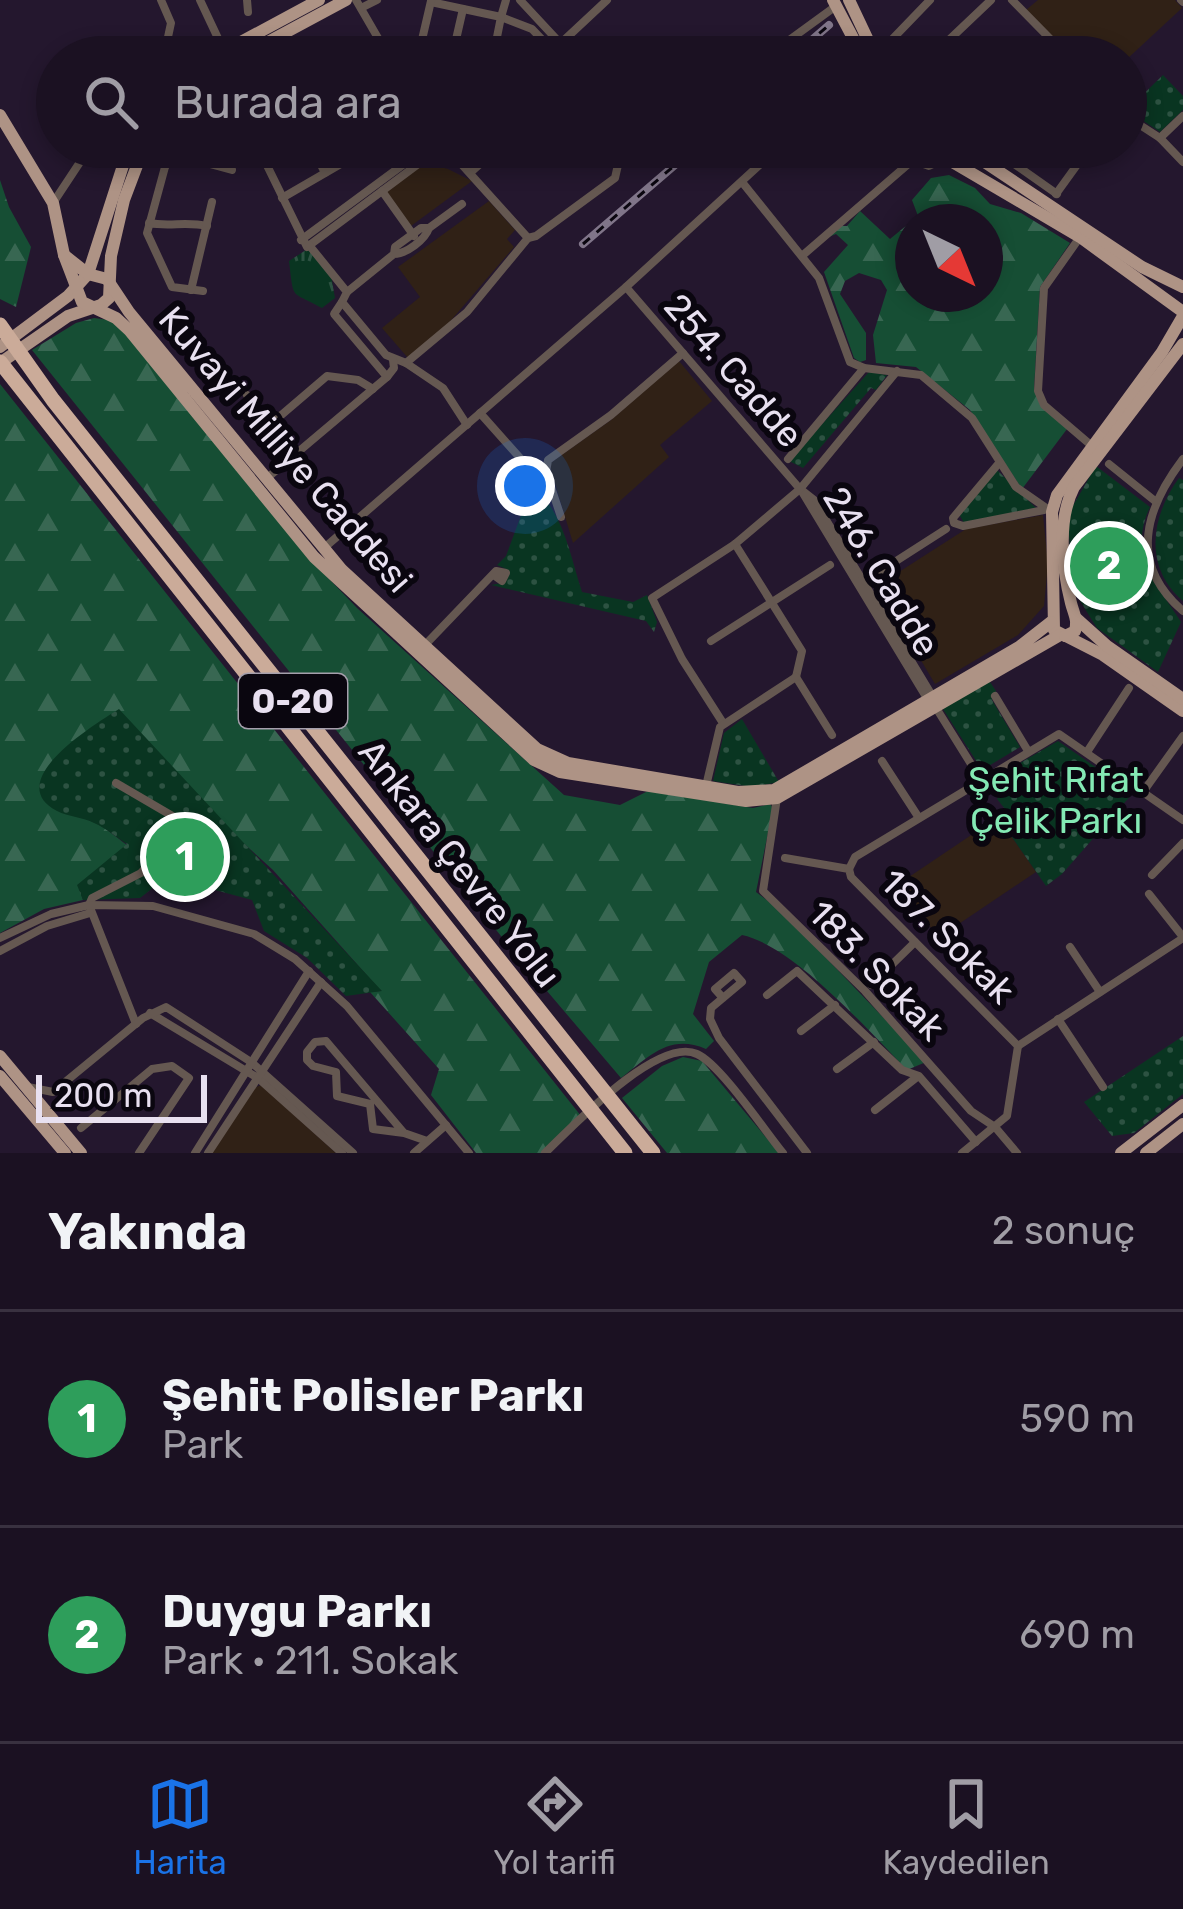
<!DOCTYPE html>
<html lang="tr">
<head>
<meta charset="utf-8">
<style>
	body { margin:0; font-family:Rubik,sans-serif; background:#241a2a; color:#f1f3f6 }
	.compass { position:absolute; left:895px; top:204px; width:108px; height:108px; border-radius:50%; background:#1b1122; box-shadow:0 6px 18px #0003; rotate:137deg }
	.scale { position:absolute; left:36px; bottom:30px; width:171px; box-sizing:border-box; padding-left:12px; border:6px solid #e8e0f0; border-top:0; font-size:33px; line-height:42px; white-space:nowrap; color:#e8e0f0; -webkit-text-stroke:9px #0a060f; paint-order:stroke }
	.you { position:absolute; left:525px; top:486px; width:42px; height:42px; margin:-30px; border:9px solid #fff; border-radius:50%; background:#1a73e8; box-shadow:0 0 0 18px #1a73e833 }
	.badge { display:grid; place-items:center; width:78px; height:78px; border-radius:50%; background:#1a73e8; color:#fff; font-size:39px; font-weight:700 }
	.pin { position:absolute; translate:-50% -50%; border:6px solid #fff; box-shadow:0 3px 12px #0006 }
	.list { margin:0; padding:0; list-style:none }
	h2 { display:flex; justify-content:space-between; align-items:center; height:156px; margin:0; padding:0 48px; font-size:51px }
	h2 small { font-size:39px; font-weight:400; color:#a09da5 }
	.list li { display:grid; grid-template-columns:78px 1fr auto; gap:36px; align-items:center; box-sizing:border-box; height:216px; padding:0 48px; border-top:3px solid #393140 }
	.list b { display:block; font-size:45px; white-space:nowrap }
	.list p { margin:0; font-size:39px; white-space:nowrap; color:#a09da5 }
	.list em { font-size:39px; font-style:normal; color:#a09da5 }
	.icon { flex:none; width:66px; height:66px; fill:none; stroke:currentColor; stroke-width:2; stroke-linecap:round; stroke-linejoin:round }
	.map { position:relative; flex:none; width:1183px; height:1153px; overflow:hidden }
	.search { position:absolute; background:#1b1122; box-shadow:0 6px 18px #0003; left:36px; right:36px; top:36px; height:132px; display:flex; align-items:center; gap:30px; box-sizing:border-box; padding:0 42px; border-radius:66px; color:#a09da5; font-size:45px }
	.sheet { height:588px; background:#1b1122 }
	nav { display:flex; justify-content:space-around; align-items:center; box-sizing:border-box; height:168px; border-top:3px solid #393140; background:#1b1122; font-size:33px; color:#a09da5 }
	nav a { display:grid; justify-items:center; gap:6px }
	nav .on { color:#1a73e8 }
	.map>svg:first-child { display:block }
	.education { fill:#302116 }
	.grass { fill:url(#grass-tufts) }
	.forest { fill:url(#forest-firs); fill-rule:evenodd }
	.park { fill:url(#park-dots) }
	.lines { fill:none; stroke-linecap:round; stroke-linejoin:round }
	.minor { stroke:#655851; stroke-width:8 }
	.major { stroke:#ae9385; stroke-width:12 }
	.highway { stroke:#cbab99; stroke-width:15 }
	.rail-casing { stroke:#807589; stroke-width:8 }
	.rail { stroke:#0a060f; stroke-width:3; stroke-dasharray:9; stroke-linecap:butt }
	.labels { text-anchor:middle; stroke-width:12; stroke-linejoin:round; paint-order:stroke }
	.shield { fill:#0a060f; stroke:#a59fac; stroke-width:3 }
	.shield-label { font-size:33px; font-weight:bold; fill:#e8e0f0 }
	.street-label { font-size:36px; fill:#e8e0f0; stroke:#0a060f }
	.park-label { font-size:36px; fill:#84e9b4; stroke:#0a060f }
</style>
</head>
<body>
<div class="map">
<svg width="1183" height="1153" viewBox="0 0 1183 1153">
	<defs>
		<pattern id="grass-tufts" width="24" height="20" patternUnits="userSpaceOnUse" patternTransform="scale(3)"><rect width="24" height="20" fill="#093521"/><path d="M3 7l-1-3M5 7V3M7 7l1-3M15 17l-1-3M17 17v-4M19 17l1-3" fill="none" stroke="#2d5242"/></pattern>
		<pattern id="forest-firs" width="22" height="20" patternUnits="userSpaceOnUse" patternTransform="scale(3)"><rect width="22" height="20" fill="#164e34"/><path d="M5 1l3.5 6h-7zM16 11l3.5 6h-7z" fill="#386752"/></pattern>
		<pattern id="park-dots" width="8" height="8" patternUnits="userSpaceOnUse" patternTransform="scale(3)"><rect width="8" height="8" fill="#093521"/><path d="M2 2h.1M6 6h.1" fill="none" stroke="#2d5242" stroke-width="1.8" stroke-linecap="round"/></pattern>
	</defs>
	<rect width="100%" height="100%" fill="#24172e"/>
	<g class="education">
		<polygon points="1038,0 1175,0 1182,8 1126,60 1072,57 1026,10"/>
		<polygon points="425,163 448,169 472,181 411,226 386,192"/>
		<polygon points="489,201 515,230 507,239 514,247 447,325 408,358 382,328 420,297 398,267"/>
		<polygon points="679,361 712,401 660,445 669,457 573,543 549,464 611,420"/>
		<polygon points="1043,515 1048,564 1044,606 1018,635 935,684 877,586 966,529"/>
		<polygon points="998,817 1036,872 938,938 900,883"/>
		<polygon points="261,1085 336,1153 211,1153 254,1088"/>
	</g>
	<path class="grass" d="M309,248L331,275L335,298L322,308C290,290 294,302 289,261Z"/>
	<g class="forest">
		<path d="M949,175L975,188L990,204L1021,213L1070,243L1040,287L1034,389L1040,404L1067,429L1022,489L970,410L916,367L876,363L873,335L887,290L881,280L859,273L845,281L840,294L866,333V360L860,362L854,358L824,272L848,245L836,234L824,239L841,226H847L860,211L890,239L918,216L912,200L931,178ZM913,222H985V294H913Z"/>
		<polygon points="0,180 9,207 31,247 16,307 0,299"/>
		<path d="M94,318L109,320L126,333L310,559L357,608L564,795L620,805L648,791L753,808L770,804L773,808L756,892L780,910L926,1062L907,1070C869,1031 794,946 742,935L709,962L693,1014L714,1041L706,1049C669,1033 649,1057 621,1078L513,951L32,350L76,323Z"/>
		<path d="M0,384L581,1116L542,1153H476L431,1095L439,1069L370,992L381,991L273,870L218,820L40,783C43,814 70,811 93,822C105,827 116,837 127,845L78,885L83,900L44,909L0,933Z"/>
		<polygon points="683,1057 702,1061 779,1153 667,1153 622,1098 662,1066"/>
	</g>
	<g class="park">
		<polygon points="1163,75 1183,96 1183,110 1160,132 1127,110"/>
		<polygon points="869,372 887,375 876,390 871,388 803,468 789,461"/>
		<path d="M1096,466L1150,507C1127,556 1158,585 1181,622L1158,672L1097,628L1080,601L1073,577L1067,516Z"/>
		<polygon points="997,470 1036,508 964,523 959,514"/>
		<path d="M1179,478L1183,480V601C1143,567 1151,516 1179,478Z"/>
		<path d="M532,486C563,510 570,555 582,592L633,602L647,595L657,622L654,632L646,621L491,585L502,583L506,569L497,565L506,556Z"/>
		<polygon points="988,679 996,691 992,700 1020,747 982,770 943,709"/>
		<path d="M119,709L382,991L346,996L307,958L264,931L252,900L167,877L140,898L83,900L77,885L127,844C116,837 106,828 94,823C83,817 68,817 57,811C0,781 97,723 119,709Z"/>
		<polygon points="742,719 779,782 752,787 713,781 724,733"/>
		<polygon points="1058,741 1133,793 1062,874 1046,886 998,817 1005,809 997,799 1001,794 989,781"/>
		<polygon points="1183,1036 1183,1094 1134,1133 1112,1136 1084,1102"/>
	</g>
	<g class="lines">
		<g class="minor">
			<polyline points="200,0 224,51"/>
			<polyline points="247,0 248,12"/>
			<polyline points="356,0 389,57"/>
			<polyline points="506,0 501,17 532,29 552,50 544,57"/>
			<polyline points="520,0 573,57"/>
			<polyline points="1012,0 1068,57"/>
			<polyline points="1181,0 1183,2"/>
			<polyline points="431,2 501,17 493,57"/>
			<polyline points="361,8 377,0"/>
			<polyline points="561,43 607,0"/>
			<polyline points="877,55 930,0"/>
			<polyline points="148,57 165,51 171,23 161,0"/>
			<polyline points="418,57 431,1"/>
			<polyline points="452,57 463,9"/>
			<polyline points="766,57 836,6"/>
			<polyline points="931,57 991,0"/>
			<polyline points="1126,116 1160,138 1183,162"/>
			<polyline points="1160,138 1183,116"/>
			<polyline points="178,147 165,167 147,233 172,287 203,291"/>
			<polyline points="258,147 307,247 441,147"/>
			<polyline points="312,147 325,173"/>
			<polyline points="990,147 1057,194"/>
			<polyline points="173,154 232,170"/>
			<polyline points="467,167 489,147"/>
			<polyline points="471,172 499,147"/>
			<polyline points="742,182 819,278 850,362 864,368 921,375 972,418 1016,487 1052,512"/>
			<polyline points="382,191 414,236"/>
			<polyline points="1056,194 1090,147"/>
			<polyline points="282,198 370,147"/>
			<polyline points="53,203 90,147"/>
			<path d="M149,223C170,227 186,221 207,226"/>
			<polyline points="429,228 462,204"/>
			<polyline points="1080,237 1044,288 1038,391 1044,405 1092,446"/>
			<polyline points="528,238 536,236 615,178 622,147"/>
			<polyline points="301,240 427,147"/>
			<polyline points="309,245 347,292 342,302 386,355 406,363 443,388 467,425"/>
			<polyline points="803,255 913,160 929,166 944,159"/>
			<polyline points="626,287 800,489 814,500 933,697"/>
			<polyline points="191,290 212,202"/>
			<path d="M347,292L394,254C406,254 425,240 429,228H421L395,247L394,254"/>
			<polyline points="342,302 334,314 387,377"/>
			<polyline points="406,363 467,312 528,238 446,147"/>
			<polyline points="247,395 298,452"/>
			<polyline points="480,413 537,477 535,487 547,489 547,478 537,477"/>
			<polyline points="272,423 327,376 358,380 373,389"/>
			<polyline points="788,459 864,368"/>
			<path d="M1183,459C1145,509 1128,564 1183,611"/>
			<polyline points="999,463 953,518 954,523 963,526 1044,510"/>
			<polyline points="1109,464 1155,501"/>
			<polyline points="266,479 387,377 394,368 393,360"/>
			<polyline points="801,490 928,700"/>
			<polyline points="561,517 546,472 548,460 611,415 683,353"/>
			<polyline points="735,544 802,651 796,677"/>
			<polyline points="324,548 626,287 779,147"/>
			<polyline points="865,581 946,529"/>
			<polyline points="711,641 830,565"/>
			<polyline points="424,646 496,571 506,573 502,581 495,576"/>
			<polyline points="796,677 832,735"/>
			<polyline points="995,696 1028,751"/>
			<polyline points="938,711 981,780"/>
			<polyline points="723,723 682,659 652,598 735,544 800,489 897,371"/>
			<polyline points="1087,752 1129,688"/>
			<polyline points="882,761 919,818"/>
			<polyline points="116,783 181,821 180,829 141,873 92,898 89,905 136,1024"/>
			<polyline points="706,786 720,727 796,677"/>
			<polyline points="1143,792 1183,736"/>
			<polyline points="777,798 763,891 865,991 971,1111 995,1127 1017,1153"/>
			<polyline points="785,858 849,869 851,877 1018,1046 1007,1116 962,1153"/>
			<polyline points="849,869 855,857 1059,734 1183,820"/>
			<polyline points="1152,875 1183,843"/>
			<polyline points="1149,894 1183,937"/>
			<polyline points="0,938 51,914 89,905 153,906 254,934 295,959 347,1006 469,1153"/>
			<polyline points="1070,947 1100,992"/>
			<polyline points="0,951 47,926 90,913"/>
			<polyline points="871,985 915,942"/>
			<polyline points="767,995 797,971 902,1070 919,1076 976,1142"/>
			<polyline points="723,998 715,989 734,973 742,982 711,1008 710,1019 719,1038 807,1153"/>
			<polyline points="150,1013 258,1078 342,1153"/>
			<polyline points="1058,1019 1103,1087"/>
			<polyline points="801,1031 835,1005"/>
			<polyline points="1018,1046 1183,938"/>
			<polyline points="837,1069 874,1042"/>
			<polyline points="28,1087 53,1092 143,1018 166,1007 251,1062 353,1153"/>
			<polyline points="875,1110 917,1077"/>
			<polyline points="81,1128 152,1069 172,1066 189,1078 139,1153"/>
			<polyline points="404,1133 373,1129 370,1104 337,1096 336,1072 313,1066 307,1060 307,1052 315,1042 326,1041 404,1133 427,1141"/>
			<polyline points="195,1153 309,971"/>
			<polyline points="208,1153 321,982"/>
			<polyline points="414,1153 446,1125"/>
			<path d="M545,1153C572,1127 658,1036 697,1054C720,1064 765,1131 783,1153"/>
		</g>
		<g class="major">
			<polyline points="833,0 863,57"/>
			<polyline points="849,0 876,57"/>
			<polyline points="213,57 319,0"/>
			<polyline points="240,57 346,0"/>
			<polyline points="0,115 53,203 64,255"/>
			<polyline points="927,147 1080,237 1183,312"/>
			<polyline points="962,147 1142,267 1183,287"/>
			<polyline points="1183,316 1162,352 1057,495 1052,512 1054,630 1103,655 1183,711"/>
			<polyline points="0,347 68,296 88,274 129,147"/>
			<polyline points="0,363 68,316 101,305 109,298 111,256 124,200 144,147"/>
			<polyline points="1077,619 1107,646 1183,699"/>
			<polyline points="1051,622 1019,647 774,790 738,792 568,763 537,749 342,570 129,312 107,279 88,274 64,255 82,302 116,318 129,330 314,557 534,760 560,772 746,801 777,798 1060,635"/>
			<path d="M1065,636L1075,631C1078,619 1074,615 1071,603C1062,567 1057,520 1074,487L1183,344"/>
			<polyline points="0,1056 81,1153"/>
			<polyline points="0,1076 65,1153"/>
			<polyline points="1121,1153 1183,1105"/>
			<polyline points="1146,1153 1183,1124"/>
		</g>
		<g class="highway">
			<polyline points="0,325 53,400 653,1153"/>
			<polyline points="0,362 625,1153"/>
		</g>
		<defs>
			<g id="rail">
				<polyline points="792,57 829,25"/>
				<polyline points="583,244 696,147"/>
			</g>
		</defs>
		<use href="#rail" class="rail-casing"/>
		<use href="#rail" class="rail"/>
	</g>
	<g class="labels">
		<rect class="shield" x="239" y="674" width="108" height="54" rx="9"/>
		<g class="shield-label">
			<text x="293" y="713">O-20</text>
		</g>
		<g class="street-label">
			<text transform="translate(734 370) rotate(49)" y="13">254. Cadde</text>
			<text transform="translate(286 449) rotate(49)" y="13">Kuvayi Milliye Caddesi</text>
			<text transform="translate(882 571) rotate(59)" y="13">246. Cadde</text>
			<text transform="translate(460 863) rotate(52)" y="13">Ankara Çevre Yolu</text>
			<text transform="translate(948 936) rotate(45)" y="13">187. Sokak</text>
			<text transform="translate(877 970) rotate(46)" y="13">183. Sokak</text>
		</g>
		<g class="park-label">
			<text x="1056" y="792">Şehit Rıfat<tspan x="1056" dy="41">Çelik Parkı</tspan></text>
		</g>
	</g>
</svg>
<svg class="compass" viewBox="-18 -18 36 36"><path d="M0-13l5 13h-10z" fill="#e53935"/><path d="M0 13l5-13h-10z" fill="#a09da5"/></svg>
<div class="scale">200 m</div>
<div class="you"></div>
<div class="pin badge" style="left:185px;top:857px;background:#2e9e5b">1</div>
<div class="pin badge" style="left:1109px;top:566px;background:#2e9e5b">2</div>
<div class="search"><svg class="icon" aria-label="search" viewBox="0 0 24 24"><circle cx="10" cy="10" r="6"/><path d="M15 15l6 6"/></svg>Burada ara</div>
</div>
<section class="sheet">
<h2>Yakında<small>2 sonuç</small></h2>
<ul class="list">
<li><span class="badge" style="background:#2e9e5b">1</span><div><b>Şehit Polisler Parkı</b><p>Park</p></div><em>590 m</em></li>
<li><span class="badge" style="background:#2e9e5b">2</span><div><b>Duygu Parkı</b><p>Park · 211. Sokak</p></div><em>690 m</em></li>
</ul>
</section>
<nav>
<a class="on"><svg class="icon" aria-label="map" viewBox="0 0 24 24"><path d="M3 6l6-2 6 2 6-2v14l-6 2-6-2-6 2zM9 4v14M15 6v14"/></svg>Harita</a>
<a><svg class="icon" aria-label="directions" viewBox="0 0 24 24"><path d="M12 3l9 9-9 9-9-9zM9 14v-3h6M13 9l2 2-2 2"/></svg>Yol tarifi</a>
<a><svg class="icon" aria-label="saved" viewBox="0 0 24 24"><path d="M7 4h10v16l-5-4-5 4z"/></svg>Kaydedilen</a>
</nav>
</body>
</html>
